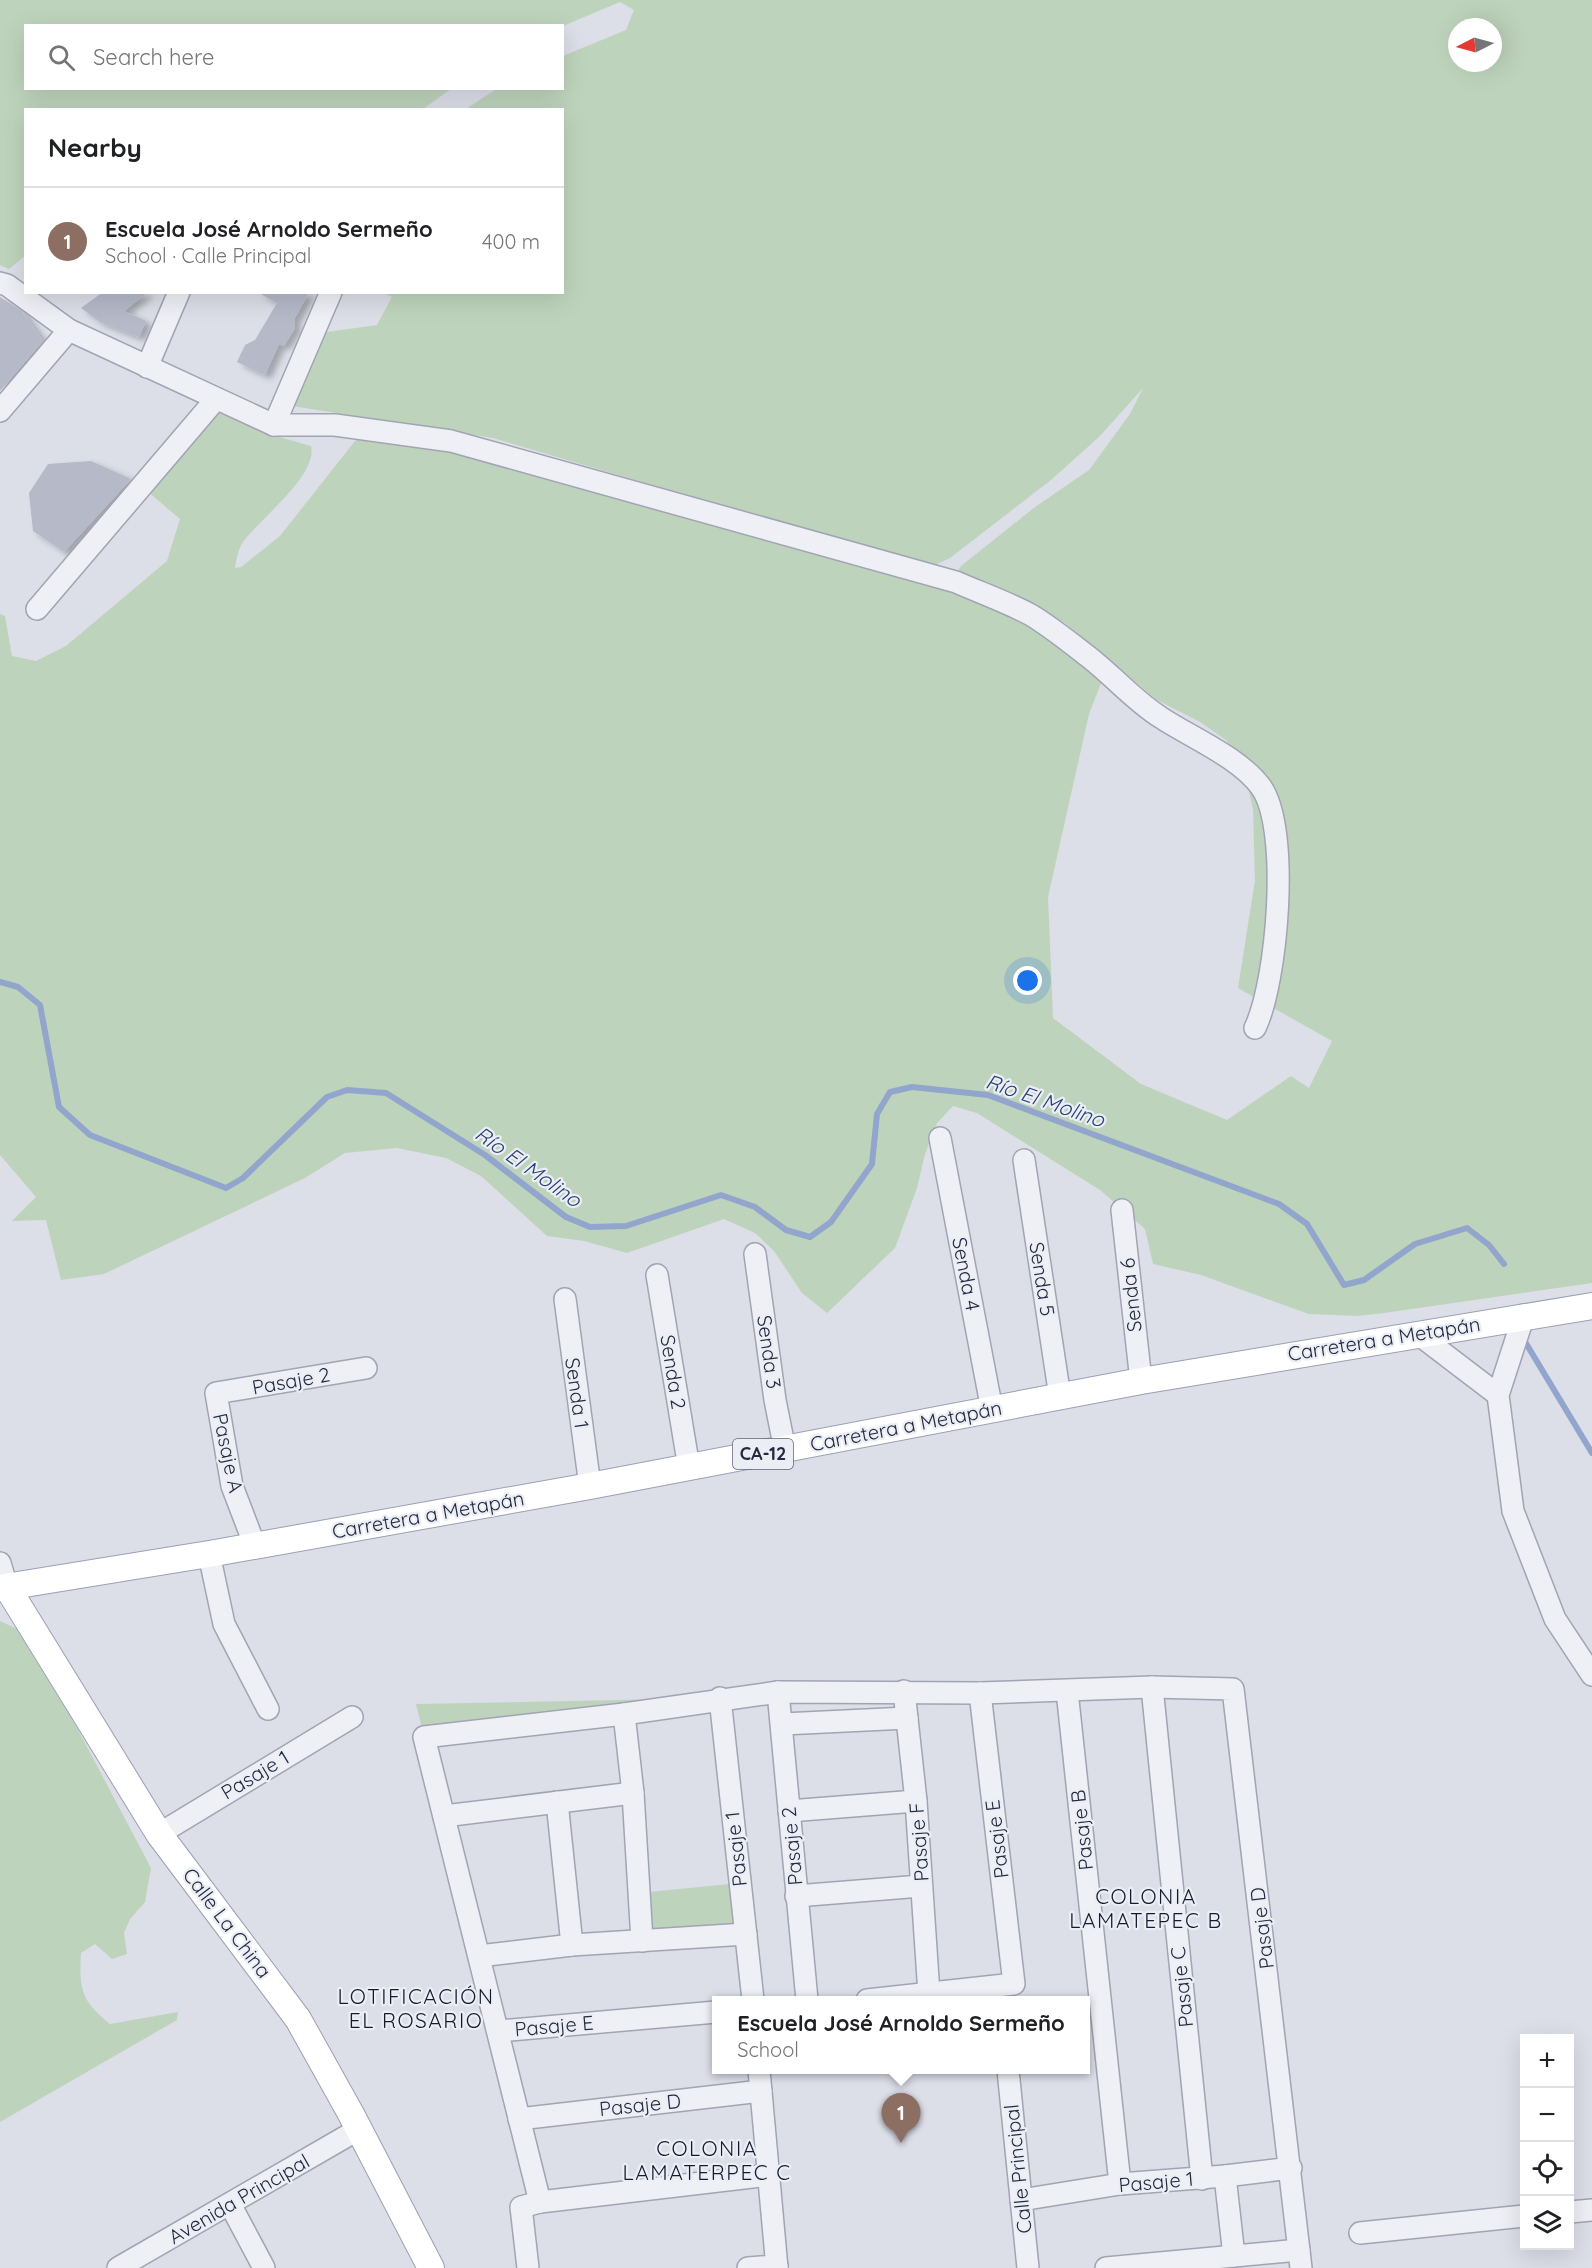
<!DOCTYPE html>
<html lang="en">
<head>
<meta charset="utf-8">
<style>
	body { margin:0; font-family:Quicksand,sans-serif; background:#f6f6f6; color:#202124 }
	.controls { position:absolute; right:18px; bottom:18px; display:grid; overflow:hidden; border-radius:0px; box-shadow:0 6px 24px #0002 }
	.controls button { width:54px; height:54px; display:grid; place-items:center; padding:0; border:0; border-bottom:2px solid #e0e0e0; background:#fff; color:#202124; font:30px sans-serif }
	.compass { position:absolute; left:1448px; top:18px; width:54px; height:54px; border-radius:50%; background:#fff; box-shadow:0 6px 24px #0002; rotate:264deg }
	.you { position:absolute; left:1028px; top:981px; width:21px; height:21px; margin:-15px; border:4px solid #fff; border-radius:50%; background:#1a73e8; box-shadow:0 0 0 9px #1a73e833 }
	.badge { display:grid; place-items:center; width:39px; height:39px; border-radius:50%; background:#0f766e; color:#fff; font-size:20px; font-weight:700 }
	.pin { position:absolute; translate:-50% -50px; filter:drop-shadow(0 2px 3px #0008) }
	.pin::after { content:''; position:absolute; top:32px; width:21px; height:18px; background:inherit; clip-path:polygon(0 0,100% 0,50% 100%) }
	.popup { position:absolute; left:712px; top:1996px; width:378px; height:78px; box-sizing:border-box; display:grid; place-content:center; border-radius:0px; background:#fff; filter:drop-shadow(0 2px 4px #0005); font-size:20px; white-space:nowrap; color:#757577 }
	.popup b { font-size:22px; color:#202124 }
	.popup::after { content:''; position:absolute; left:50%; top:100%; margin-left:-12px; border:12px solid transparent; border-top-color:#fff }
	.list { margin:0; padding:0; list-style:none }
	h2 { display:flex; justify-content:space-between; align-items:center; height:78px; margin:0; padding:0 24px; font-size:26px }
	h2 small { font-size:20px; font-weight:400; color:#757577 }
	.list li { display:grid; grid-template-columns:39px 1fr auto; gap:18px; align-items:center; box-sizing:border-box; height:108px; padding:0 24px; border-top:2px solid #e0e0e0 }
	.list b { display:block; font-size:22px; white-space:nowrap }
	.list p { margin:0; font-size:20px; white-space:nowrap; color:#757577 }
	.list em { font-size:20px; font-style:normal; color:#757577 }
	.icon { flex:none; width:33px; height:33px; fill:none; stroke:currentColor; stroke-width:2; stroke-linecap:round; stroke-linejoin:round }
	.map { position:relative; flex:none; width:1592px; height:2268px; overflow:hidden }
	.search { position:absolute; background:#fff; box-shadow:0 6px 24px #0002; left:24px; top:24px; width:540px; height:66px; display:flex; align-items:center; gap:15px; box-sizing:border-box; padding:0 21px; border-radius:0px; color:#757577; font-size:22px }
	.panel { position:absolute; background:#fff; box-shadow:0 6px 24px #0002; left:24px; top:108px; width:540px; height:186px; border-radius:0px }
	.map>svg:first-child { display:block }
	.green { fill:#bed3bc; fill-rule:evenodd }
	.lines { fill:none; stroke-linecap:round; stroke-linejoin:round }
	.stream { stroke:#92a5cc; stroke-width:6 }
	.building { fill:#b5b9c8; filter:url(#shadow) }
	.minor-casing { stroke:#a1a4b2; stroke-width:24 }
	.major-casing { stroke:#9aa0b5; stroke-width:28 }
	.minor { stroke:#eff0f6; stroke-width:21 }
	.major { stroke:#fff; stroke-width:26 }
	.labels { text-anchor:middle; stroke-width:4.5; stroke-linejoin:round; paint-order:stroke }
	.shield { fill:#ebeef5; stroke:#606576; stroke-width:1.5 }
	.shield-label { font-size:18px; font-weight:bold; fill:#242a3f }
	.street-label { font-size:20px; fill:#242a3f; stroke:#ebeef5 }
	.water-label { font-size:21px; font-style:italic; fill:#2a4077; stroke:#ebeef5 }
	.neighbourhood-label { font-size:21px; letter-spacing:1.5px; fill:#171b30; stroke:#ebeef5 }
</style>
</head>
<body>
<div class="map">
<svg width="1592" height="2268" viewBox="0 0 1592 2268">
	<defs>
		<filter id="shadow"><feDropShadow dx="6" dy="4" stdDeviation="3" flood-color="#0004"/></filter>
	</defs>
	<rect width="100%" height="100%" fill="#dcdee8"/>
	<g class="green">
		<path d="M0,0H1592V1283L1384,1313L1357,1316L1309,1314L1201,1275L1153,1264L1145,1229L1100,1190L977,1113L953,1106L937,1123L925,1154L917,1188L895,1248L827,1313L802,1293L774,1251L755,1233L724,1219L627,1253L584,1241L547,1236L481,1176L446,1158L397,1148L345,1153L305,1178L104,1274L61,1280L46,1220L12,1221L36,1197L0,1155V614L5,616L12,656L36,661L66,646L167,561L180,519L147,491L217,412L269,434L311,446C318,477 256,521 241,545C238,551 236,561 235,568L241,567L280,536L355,441L371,436L476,453L953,584L1050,637L1103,678L1089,714L1048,897L1053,1018L1141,1084L1227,1120L1291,1076L1309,1088L1332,1041L1238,988L1255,880L1253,810L1243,763L1226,740L1200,722L1157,700L1065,623L1007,591L957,573L961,566L1035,507L1089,470L1130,414L1143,388L1099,437L1051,480L950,558L935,565L916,563L493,438L292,406L320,333L377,325L392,297L384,293L562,292V110L466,109L496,89L562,88L563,56L626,30L634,10L620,2L563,26H26V88L451,89L423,109L26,110L25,256L9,269L0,265ZM1457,27H1493V63H1457Z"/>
		<path d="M0,1621L17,1629L76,1726L151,1868L145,1902L130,1919L124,1933L127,1954L112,1959L95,1944L81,1953C79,1989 81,2001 110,2024L178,2012L177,2020L0,2122Z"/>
		<polygon points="720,1698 424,1737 416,1704"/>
		<polygon points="740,1883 746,1934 642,1941 639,1893"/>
	</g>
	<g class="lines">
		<g class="stream">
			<polyline points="0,982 18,987 40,1005 59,1107 90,1135 226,1188 243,1178 327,1097 347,1090 386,1093 485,1155 566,1217 590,1227 626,1226 721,1195 755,1207 786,1230 810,1237 831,1222 872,1164 877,1114 890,1092 912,1087 988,1095 1279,1204 1307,1224 1344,1285 1364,1280 1415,1244 1467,1228 1489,1245 1504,1264"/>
			<polyline points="1524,1340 1592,1453"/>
		</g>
	</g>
	<g class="building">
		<polygon points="103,292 148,292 124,311 146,321 139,337 100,322 81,308"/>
		<polygon points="257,292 309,292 294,320 295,328 284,346 279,344 265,375 237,362 245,345 255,340 277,303"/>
		<polygon points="0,297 22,311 43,341 0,391"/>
		<polygon points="91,461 131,479 64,552 33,531 29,493 48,464"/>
	</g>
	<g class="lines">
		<defs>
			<g id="minor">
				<path d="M0,283L7,285L69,330L274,425H335L451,441L956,582C981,593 1007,602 1031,615C1051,627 1072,644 1090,658C1114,677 1135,701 1160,717C1190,737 1239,757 1261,787C1291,829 1277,983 1255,1028"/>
				<polyline points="147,367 179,292"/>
				<polyline points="0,411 69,330"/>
				<polyline points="274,425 331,292"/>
				<polyline points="37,609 216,399"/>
				<polyline points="940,1138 992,1410"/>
				<polyline points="1024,1160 1060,1397"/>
				<polyline points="1122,1210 1141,1381"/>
				<polyline points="755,1254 775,1400 785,1450"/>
				<polyline points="657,1275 689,1468"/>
				<polyline points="565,1299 590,1486"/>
				<polyline points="1524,1315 1498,1395 1513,1511 1555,1619 1592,1675"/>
				<polyline points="1418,1334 1498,1395"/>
				<polyline points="255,1546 232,1486 216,1393 366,1368"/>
				<polyline points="209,1554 224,1624 268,1709"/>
				<polyline points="0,1563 7,1587"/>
				<polyline points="1152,1687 1202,2179"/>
				<polyline points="904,1691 916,1801 929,1994"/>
				<polyline points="1067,1691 1120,2184"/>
				<polyline points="778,1692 807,2000"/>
				<polyline points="720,1698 753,2000"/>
				<polyline points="624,1714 633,1793 642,1941"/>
				<polyline points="783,1724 907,1718"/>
				<polyline points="557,1802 572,1945"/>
				<polyline points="789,1811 916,1801"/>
				<polyline points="444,1816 633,1793"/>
				<polyline points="159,1834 352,1717"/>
				<polyline points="796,1896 921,1886"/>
				<polyline points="479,1956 572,1945 746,1934"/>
				<polyline points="867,2000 1014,1984 980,1693"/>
				<polyline points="499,2031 716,2012"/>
				<polyline points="759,2070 777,2268"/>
				<polyline points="1008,2070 1028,2268"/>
				<polyline points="519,2119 761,2091"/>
				<polyline points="1225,2176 1234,2256"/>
				<polyline points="1021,2200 1120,2184 1225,2176 1291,2168"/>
				<polyline points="540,2202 769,2175"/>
				<polyline points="230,2204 264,2268"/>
				<polyline points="1570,2212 1592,2210"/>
				<polyline points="1360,2233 1524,2216"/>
				<polyline points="118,2268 359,2129"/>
				<polyline points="528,2268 521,2207 540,2202 424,1737 624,1714 778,1692 980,1693 1152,1687 1233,1689 1301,2268"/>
				<polyline points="748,2268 777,2266"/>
				<polyline points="1106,2268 1299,2250"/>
			</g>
			<g id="major">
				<polyline points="7,1587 159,1834 298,2019 351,2114 431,2268"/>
				<polyline points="0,1588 209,1554 590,1486 1141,1381 1592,1306"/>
			</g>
		</defs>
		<use href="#minor" class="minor-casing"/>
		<use href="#major" class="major-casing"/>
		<use href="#minor" class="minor"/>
		<use href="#major" class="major"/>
	</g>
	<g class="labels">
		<rect class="shield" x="733" y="1439" width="60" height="30" rx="4.5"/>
		<g class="shield-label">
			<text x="763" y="1460">CA-12</text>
		</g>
		<g class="street-label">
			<text transform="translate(966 1274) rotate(79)" y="7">Senda 4</text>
			<text transform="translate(1042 1279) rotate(81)" y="7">Senda 5</text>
			<text transform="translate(1131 1295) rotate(-96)" y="7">Senda 6</text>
			<text transform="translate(1384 1339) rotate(-9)" y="7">Carretera a Metapán</text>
			<text transform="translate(769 1352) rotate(82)" y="7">Senda 3</text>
			<text transform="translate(673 1372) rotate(81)" y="7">Senda 2</text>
			<text transform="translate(291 1381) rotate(-10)" y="7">Pasaje 2</text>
			<text transform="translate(577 1393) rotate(82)" y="7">Senda 1</text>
			<text transform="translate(906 1426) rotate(-11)" y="7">Carretera a Metapán</text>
			<text transform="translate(228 1453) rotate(78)" y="7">Pasaje A</text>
			<text transform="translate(428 1515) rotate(-10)" y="7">Carretera a Metapán</text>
			<text transform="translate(255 1775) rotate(-31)" y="7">Pasaje 1</text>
			<text transform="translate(1082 1830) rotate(-96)" y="7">Pasaje B</text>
			<text transform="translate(997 1839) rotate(-97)" y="7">Pasaje E</text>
			<text transform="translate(919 1842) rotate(-94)" y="7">Pasaje F</text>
			<text transform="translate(792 1846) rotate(-95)" y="7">Pasaje 2</text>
			<text transform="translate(736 1849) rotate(-96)" y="7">Pasaje 1</text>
			<text transform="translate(227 1923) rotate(53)" y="7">Calle La China</text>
			<text transform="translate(1262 1928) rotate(-97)" y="7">Pasaje D</text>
			<text transform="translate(1182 1987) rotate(-96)" y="7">Pasaje C</text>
			<text transform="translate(554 2026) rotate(-5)" y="7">Pasaje E</text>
			<text transform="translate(640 2105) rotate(-6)" y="7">Pasaje D</text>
			<text transform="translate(1018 2169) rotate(-96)" y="7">Calle Principal</text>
			<text transform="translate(1156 2182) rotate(-5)" y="7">Pasaje 1</text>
			<text transform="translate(239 2199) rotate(-30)" y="7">Avenida Principal</text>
		</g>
		<g class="water-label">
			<text transform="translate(1045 1101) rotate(19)" y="7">Río El Molino</text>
			<text transform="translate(528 1167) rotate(35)" y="7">Río El Molino</text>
		</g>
		<g class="neighbourhood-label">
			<text x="1146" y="1904">COLONIA<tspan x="1146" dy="24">LAMATEPEC B</tspan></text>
			<text x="416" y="2004">LOTIFICACIÓN<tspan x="416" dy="24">EL ROSARIO</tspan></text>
			<text x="707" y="2156">COLONIA<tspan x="707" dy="24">LAMATERPEC C</tspan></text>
		</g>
	</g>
</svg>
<div class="controls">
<button>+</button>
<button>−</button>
<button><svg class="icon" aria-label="locate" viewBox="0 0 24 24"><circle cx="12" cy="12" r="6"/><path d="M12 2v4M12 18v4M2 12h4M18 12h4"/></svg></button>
<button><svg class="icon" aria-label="layers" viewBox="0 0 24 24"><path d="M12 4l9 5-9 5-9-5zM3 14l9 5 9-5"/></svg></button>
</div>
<svg class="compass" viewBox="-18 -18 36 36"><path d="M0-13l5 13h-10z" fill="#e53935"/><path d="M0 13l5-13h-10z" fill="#757577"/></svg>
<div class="you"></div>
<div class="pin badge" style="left:901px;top:2143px;background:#8d6e63">1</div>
<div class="popup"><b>Escuela José Arnoldo Sermeño</b>School</div>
<div class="search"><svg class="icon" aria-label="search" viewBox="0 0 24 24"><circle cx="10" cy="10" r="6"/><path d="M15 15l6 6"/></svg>Search here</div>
<section class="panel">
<h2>Nearby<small></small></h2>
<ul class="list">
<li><span class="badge" style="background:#8d6e63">1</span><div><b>Escuela José Arnoldo Sermeño</b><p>School · Calle Principal</p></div><em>400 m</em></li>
</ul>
</section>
</div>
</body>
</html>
